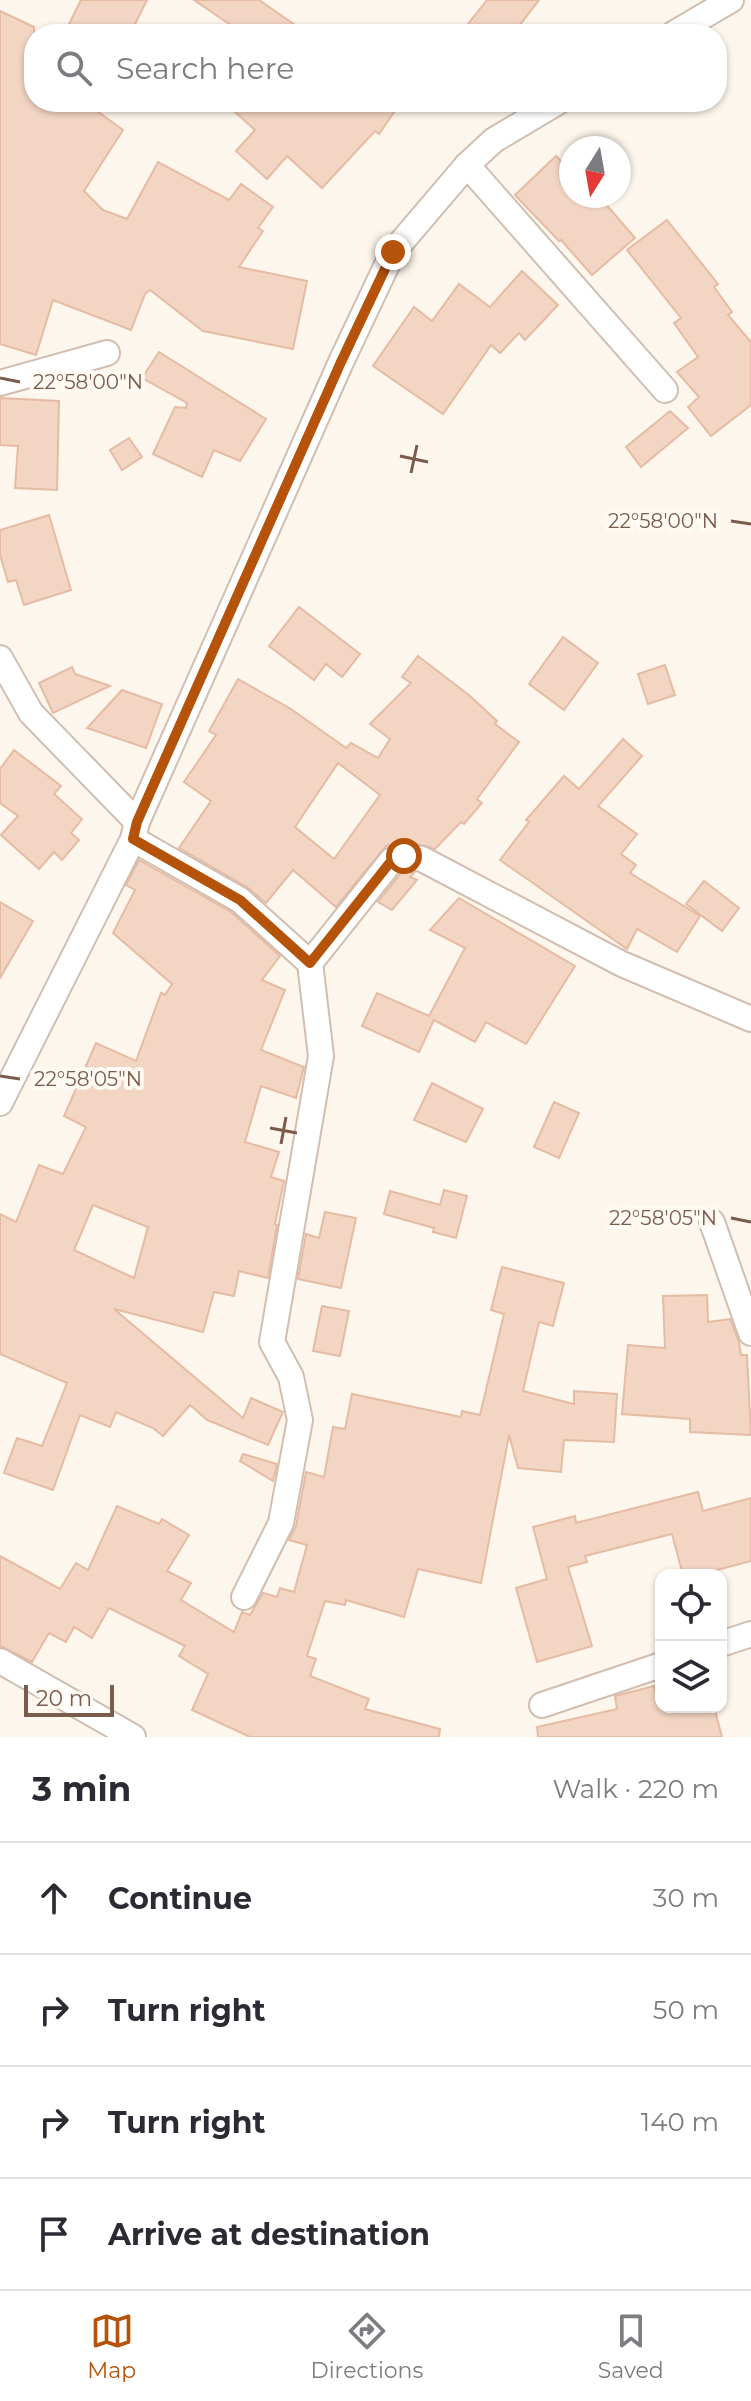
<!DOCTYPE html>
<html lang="en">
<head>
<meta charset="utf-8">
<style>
	body { margin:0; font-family:Montserrat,sans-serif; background:#f2f2f3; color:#2b2b33 }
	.controls { position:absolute; right:24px; bottom:24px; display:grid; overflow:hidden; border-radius:16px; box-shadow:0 2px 6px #0004 }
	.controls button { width:72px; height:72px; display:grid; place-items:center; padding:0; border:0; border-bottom:2px solid #e1e1e2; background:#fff; color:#2b2b33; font:40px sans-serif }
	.compass { position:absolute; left:559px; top:136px; width:72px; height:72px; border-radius:50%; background:#fff; box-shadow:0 2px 6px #0004; rotate:191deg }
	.scale { position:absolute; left:24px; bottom:20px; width:90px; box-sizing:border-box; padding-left:8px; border:4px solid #7a5c4d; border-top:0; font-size:22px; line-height:28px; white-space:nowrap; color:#7a5c4d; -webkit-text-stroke:6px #fffaf3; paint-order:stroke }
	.stop { position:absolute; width:24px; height:24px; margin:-18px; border:6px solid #b45309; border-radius:50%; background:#fff }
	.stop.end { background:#b45309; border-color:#fff; box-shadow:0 2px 8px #0008 }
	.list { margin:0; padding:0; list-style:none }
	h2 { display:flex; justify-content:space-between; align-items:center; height:104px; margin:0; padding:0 32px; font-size:34px }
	h2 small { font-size:26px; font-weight:400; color:#7c7c81 }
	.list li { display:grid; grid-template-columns:52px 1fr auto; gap:24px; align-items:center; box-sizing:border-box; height:112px; padding:0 32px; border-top:2px solid #e1e1e2 }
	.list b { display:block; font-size:30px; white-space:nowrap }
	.list em { font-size:26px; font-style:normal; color:#7c7c81 }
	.icon { flex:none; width:44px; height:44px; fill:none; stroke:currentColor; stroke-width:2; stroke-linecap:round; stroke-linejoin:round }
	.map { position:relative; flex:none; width:751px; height:1737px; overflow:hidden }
	.search { position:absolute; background:#fff; box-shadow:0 2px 6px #0004; left:24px; right:24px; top:24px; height:88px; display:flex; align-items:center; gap:20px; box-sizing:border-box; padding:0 28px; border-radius:32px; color:#7c7c81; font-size:30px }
	.sheet { height:552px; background:#fff }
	nav { display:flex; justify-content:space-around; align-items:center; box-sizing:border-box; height:112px; border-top:2px solid #e1e1e2; background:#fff; font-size:22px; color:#7c7c81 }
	nav a { display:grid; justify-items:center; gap:4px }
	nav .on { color:#b45309 }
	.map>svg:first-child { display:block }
	.building { fill:#f3d5c3; stroke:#e6bba3; stroke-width:2; fill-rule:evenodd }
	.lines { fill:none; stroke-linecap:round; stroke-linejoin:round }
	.street-casing { stroke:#d1beb0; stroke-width:28 }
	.street { stroke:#fff; stroke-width:24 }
	.route { stroke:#b45309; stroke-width:10 }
	.ticks { fill:none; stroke:#7a5c4d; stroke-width:3 }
	.ticks-label { font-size:20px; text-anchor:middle; fill:#7a5c4d; stroke:#fffaf3; stroke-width:8; stroke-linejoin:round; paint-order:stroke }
</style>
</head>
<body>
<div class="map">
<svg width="751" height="1737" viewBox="0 0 751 1737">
	<rect width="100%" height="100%" fill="#fdf6ec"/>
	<g class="building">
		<polygon points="81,0 147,0 130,34 64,34"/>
		<polygon points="194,0 259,0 308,34 244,34"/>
		<polygon points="487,0 539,0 513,34 460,34"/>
		<polygon points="0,11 34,27 34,102 101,102 97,111 123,130 84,191 103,210 127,219 158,162 229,200 241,184 273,207 258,228 263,231 239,267 307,281 293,349 203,331 150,290 145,294 131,330 53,300 36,355 0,344"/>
		<polygon points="224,102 401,102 379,134 375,131 322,188 287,156 267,179 236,151 255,130"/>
		<polygon points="556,156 571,172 571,196 599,196 635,238 592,275 561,240 559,241 515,195"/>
		<polygon points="667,220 718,284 714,287 732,312 728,315 751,342 751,405 711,436 688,407 699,397 677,372 698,357 674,323 681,318 627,250"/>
		<polygon points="522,271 558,305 525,340 519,333 500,353 491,345 443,414 373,366 414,307 432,321 459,284 490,307"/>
		<polygon points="159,352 266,419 240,461 214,450 202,477 153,454 175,407 186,408 187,403 142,378"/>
		<polygon points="0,398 59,401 57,490 15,488 18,446 0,445"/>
		<polygon points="670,411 688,428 641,467 626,447"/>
		<polygon points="129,438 142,457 122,470 110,450"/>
		<polygon points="49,515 71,590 24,605 16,580 8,582 0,555 0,530"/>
		<polygon points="299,607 360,654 342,677 326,664 314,680 269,646"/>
		<polygon points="563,637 598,663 564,710 529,684"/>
		<path d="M418,656L470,696L497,721L495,724L519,742L477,799L482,803L464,824L461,822L435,849L406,841L386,846L336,907L293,870L266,903L247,887L179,848L211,801L184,782L216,735L209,731L238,679L291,709L346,748L351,743L378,758L390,739L370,724L411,683L402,677ZM338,763L380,795L334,859L295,827Z"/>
		<polygon points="665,665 675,695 648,704 638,674"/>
		<polygon points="72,667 75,674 110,686 53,713 39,683"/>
		<polygon points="122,690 162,704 146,748 87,728"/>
		<polygon points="623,739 642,756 598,806 637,834 621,854 636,865 630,873 700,916 677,952 637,929 627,949 500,860 529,822 526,820 564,776 579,789"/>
		<polygon points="14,750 61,786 54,794 82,819 71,833 79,840 62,860 54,852 39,869 1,835 18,816 0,803 0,769"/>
		<path d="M139,860L231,912L280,956L262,980L285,990L261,1050L304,1067L296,1098L261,1086L245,1142L279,1152L271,1177L284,1181L275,1224L277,1225L268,1278L239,1271L234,1296L214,1292L203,1332L114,1309L243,1418L251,1398L283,1412L268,1445L207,1420L190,1405L163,1436L153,1428L116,1412L110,1427L80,1415L53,1490L4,1473L17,1438L42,1446L67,1383L0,1354V1214L16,1222L39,1165L63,1174L86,1127L64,1116L96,1043L136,1061L161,993L165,995L172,984L113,933L135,890L126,885ZM93,1205L148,1227L134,1278L74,1250Z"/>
		<polygon points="405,871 414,873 410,877 417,880 392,910 378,902 401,873"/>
		<polygon points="704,881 739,908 722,931 686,904"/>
		<polygon points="459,898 575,966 526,1044 486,1022 475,1042 434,1020 419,1052 362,1026 377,993 429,1016 465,948 430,930"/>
		<polygon points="0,902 33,921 0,978"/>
		<polygon points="432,1083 483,1109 466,1142 414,1120"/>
		<polygon points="554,1102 579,1113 559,1158 534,1147"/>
		<polygon points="444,1190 467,1196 456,1238 433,1232 434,1228 384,1214 390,1191 440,1205"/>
		<polygon points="325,1212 356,1218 341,1288 298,1279 306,1234 319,1238"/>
		<polygon points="502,1267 564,1283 553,1326 539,1322 523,1391 574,1404 574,1391 617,1394 614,1442 564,1440 561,1472 518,1468 509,1435 481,1583 418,1569 404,1617 346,1600 345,1605 325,1601 307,1656 316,1659 310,1676 369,1699 365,1709 440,1729 439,1737 250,1737 192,1710 208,1674 179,1656 185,1646 109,1608 92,1638 74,1627 66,1642 49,1633 32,1662 0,1646 0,1556 60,1589 76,1563 88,1570 117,1506 159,1524 162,1519 189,1535 167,1571 191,1583 181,1600 234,1632 242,1612 250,1615 263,1593 277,1597 280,1588 294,1592 307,1545 289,1540 296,1526 306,1472 324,1477 333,1427 345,1429 352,1394 461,1417 462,1411 480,1415 504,1314 491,1310"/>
		<polygon points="707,1295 708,1322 730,1319 739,1342 741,1355 747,1355 751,1435 690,1432 690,1419 622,1414 628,1345 665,1348 663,1296"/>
		<polygon points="322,1306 349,1311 340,1356 313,1351"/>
		<polygon points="243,1454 277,1464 273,1481 240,1461"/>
		<polygon points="698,1492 703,1511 751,1498 751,1561 698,1575 683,1575 672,1534 585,1556 587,1562 568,1567 592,1646 537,1662 516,1588 547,1579 533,1527 575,1516 576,1523"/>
		<polygon points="654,1686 660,1707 714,1707 722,1737 538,1737 537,1727 617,1709 615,1696"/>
	</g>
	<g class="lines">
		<defs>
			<g id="street">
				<polyline points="673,34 731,0"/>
				<polyline points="467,165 665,390"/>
				<polyline points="0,383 107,353"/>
				<polyline points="0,658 31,713 137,822"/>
				<polyline points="133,839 240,900 310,963 321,1056 272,1342 291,1377 300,1420 281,1523 244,1597"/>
				<polyline points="310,963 392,860 404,856 422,859 622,964 751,1019"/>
				<polyline points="0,1103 133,839 137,822 341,362 393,252 467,165 494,140 558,102"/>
				<polyline points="712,1222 751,1333"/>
				<polyline points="721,1644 751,1634"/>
				<polyline points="0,1661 133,1737"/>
				<polyline points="542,1705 661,1665"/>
			</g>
		</defs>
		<use href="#street" class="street-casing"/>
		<use href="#street" class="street"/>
	</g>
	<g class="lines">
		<polyline class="route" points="393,252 341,362 137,822 133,839 240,900 310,963 392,860 404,856"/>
	</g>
	<path class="ticks" d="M0,378L20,382M400,456L428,462M411,473L417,445M731,521L751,524M0,1076L20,1079M270,1128L297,1133M281,1144L286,1117M731,1218L751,1222"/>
	<g class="ticks-label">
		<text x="88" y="389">22°58'00"N</text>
		<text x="663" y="528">22°58'00"N</text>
		<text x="88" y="1086">22°58'05"N</text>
		<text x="663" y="1225">22°58'05"N</text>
	</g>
</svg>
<div class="controls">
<button><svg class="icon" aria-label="locate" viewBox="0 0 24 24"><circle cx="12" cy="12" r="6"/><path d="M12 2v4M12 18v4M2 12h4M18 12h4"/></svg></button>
<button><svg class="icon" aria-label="layers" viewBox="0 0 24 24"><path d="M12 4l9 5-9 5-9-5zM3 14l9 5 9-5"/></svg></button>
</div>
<svg class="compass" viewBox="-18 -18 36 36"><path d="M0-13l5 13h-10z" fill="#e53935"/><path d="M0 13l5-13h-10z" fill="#7c7c81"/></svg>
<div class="scale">20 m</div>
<div class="stop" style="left:404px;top:856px"></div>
<div class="stop end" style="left:393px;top:252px"></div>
<div class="search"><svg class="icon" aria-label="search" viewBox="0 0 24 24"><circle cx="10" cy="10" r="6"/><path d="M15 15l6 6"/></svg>Search here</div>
</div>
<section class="sheet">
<h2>3 min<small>Walk · 220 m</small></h2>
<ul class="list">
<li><svg class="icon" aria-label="ahead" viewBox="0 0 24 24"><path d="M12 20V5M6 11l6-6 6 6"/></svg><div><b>Continue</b></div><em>30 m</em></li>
<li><svg class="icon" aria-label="right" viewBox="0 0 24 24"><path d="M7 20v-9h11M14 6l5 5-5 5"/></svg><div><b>Turn right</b></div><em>50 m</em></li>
<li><svg class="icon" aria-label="right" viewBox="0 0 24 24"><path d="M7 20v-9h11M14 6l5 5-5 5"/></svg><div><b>Turn right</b></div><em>140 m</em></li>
<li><svg class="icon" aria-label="arrive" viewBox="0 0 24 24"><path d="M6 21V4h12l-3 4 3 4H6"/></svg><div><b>Arrive at destination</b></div></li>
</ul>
</section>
<nav>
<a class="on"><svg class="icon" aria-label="map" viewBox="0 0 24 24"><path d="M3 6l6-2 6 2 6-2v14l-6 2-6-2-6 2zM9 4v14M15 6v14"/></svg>Map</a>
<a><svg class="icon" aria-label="directions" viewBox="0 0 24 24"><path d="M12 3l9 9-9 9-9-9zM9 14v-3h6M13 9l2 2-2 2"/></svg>Directions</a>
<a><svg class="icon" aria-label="saved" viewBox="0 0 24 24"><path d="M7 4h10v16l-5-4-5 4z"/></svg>Saved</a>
</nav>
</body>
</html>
